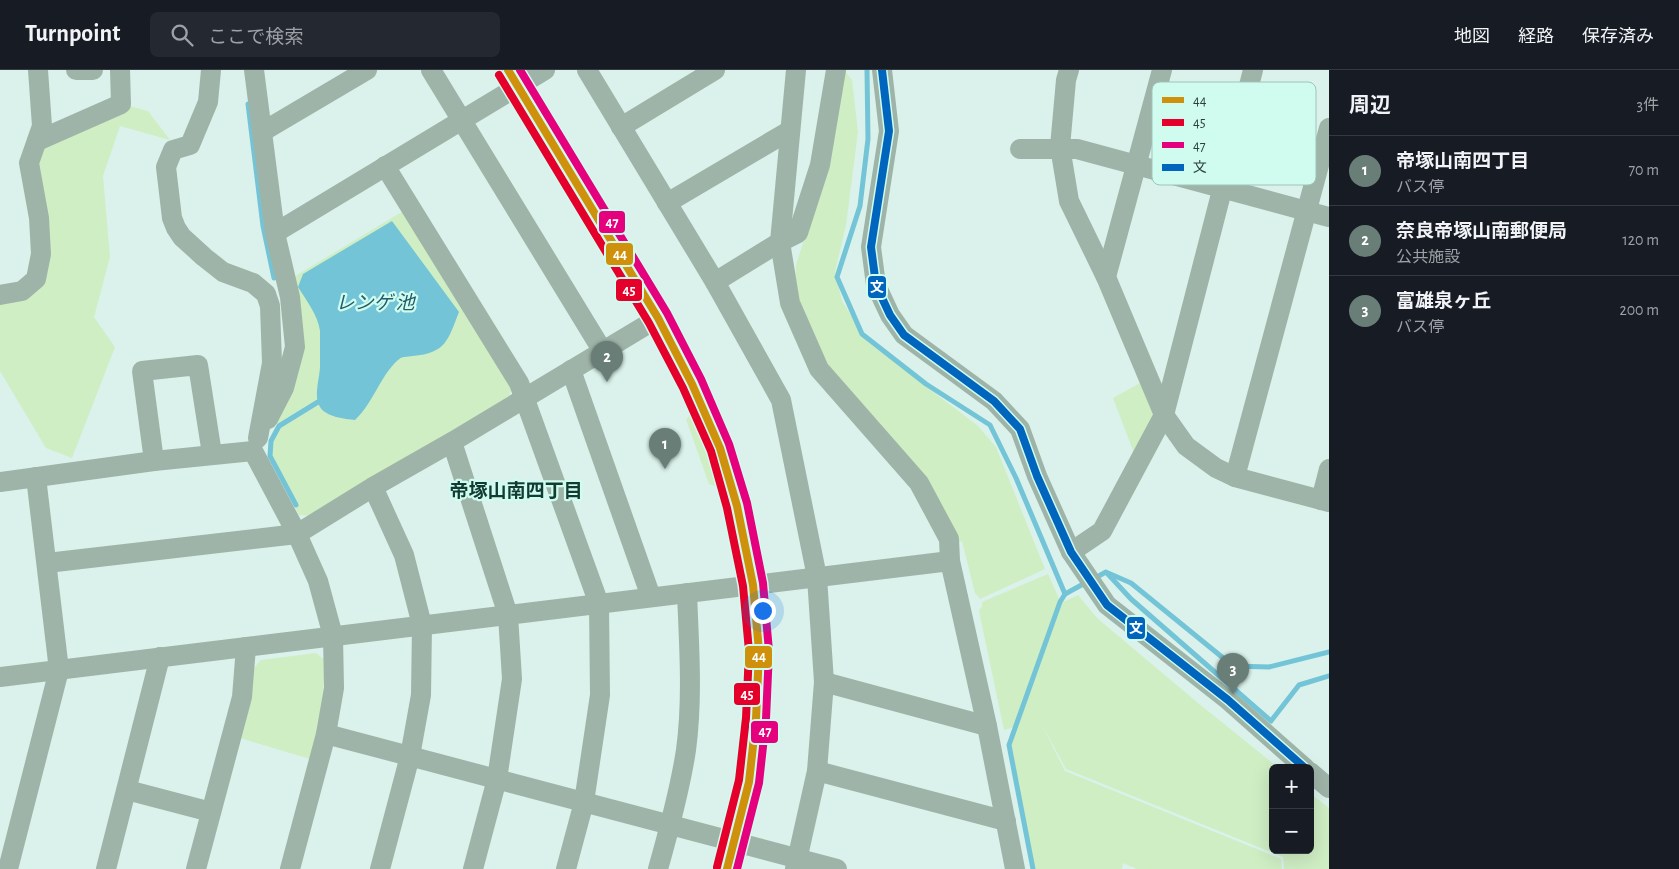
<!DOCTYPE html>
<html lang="ja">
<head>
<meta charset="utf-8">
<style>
	body { margin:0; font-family:"Alegreya Sans","Noto Sans JP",sans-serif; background:#242831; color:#f1f3f6 }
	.controls { position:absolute; right:15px; bottom:15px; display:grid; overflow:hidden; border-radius:8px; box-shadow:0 5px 20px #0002 }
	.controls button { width:45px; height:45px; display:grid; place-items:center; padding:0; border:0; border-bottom:1px solid #363941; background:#171b24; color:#f1f3f6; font:25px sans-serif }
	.you { position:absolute; left:762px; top:540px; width:18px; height:18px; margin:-12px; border:4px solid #fff; border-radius:50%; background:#1a73e8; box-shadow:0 0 0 8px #1a73e833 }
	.badge { display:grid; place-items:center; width:32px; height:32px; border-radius:50%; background:#6a7e78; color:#fff; font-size:16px; font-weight:700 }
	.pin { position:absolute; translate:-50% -41px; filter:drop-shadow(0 1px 2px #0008) }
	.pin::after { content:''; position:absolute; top:26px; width:18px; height:15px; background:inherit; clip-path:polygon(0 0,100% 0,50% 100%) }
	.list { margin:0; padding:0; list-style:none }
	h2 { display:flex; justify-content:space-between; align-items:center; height:65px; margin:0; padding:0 20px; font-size:21px }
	h2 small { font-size:16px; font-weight:400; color:#9ea1a6 }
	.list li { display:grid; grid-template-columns:32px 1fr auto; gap:15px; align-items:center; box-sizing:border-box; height:70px; padding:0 20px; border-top:1px solid #363941 }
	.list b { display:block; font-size:19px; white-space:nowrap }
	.list p { margin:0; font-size:16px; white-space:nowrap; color:#9ea1a6 }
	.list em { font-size:16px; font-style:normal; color:#9ea1a6 }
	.icon { flex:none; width:28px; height:28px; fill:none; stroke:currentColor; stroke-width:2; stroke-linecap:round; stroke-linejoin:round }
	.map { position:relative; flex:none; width:1329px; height:799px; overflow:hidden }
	header { display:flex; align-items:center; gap:30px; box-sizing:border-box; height:70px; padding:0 25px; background:#171b24; border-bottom:1px solid #363941 }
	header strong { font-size:24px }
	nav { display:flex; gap:28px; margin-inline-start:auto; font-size:18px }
	.search { width:350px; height:45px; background:#242831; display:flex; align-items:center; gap:12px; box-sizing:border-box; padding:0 18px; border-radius:8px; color:#9ea1a6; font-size:19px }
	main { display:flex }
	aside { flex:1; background:#171b24 }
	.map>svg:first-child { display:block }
	.green { fill:#cfeec4 }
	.water { fill:#74c4d7 }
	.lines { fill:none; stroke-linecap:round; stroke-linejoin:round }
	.stream { stroke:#74c4d7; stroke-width:5 }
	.minor { stroke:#9fb4a8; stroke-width:20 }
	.bus-1-casing { stroke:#d0fcef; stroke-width:11 }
	.bus-2-casing { stroke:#d0fcef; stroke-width:11 }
	.bus-3-casing { stroke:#d0fcef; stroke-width:11 }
	.bus-4-casing { stroke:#d0fcef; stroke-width:11 }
	.bus-1 { stroke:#cf910c; stroke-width:8 }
	.bus-2 { stroke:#e4002b; stroke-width:8 }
	.bus-3 { stroke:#e5007d; stroke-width:8 }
	.bus-4 { stroke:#0065bd; stroke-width:8 }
	.labels { text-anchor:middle; stroke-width:4.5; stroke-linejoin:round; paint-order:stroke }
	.water-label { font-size:19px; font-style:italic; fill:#225c6b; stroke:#d0fcef }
	.neighbourhood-label { font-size:19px; font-weight:bold; fill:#123b31; stroke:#d0fcef }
	.key { fill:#d0fcef; stroke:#9fc3b9; stroke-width:1 }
	.key-label { font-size:14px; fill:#2d3f3a }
	.line-badge { stroke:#d0fcef; stroke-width:2 }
	.badge-label { font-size:14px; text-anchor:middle; font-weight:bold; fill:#fff }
</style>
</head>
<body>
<header>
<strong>Turnpoint</strong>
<div class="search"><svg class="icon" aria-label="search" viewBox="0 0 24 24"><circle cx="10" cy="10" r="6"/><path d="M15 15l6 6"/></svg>ここで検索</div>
<nav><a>地図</a><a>経路</a><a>保存済み</a></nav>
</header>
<main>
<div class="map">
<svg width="1329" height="799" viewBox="0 0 1329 799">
	<rect width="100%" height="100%" fill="#daf2eb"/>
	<g class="green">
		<polygon points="844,0 852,10 858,62 846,155 835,202 842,231 868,272 978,356 996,377 1045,499 980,529 975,523 962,471 958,472 831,301 799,235 795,212 796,195 826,100"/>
		<polygon points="125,35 148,41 170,70 120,56 103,106 110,187 94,247 115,277 72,388 46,378 0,301 0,231 35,218 35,94 40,77"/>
		<polygon points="405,140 513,316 508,328 313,446 299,445 268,386 269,370 278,355 275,353 288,329 292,208"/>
		<polygon points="1140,313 1155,345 1134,383 1113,328"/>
		<polygon points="691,345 694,347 717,413 714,416 709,414 686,349"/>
		<polygon points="1048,504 1061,533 1078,525 1097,548 1198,633 1279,698 1273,698 1273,780 1310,780 1310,723 1329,738 1329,799 1284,799 1283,787 1066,699 1041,653 1065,701 1281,789 1282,799 1137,799 1123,793 1122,799 1034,799 1010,676 1017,657 1019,656 1004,660 979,541 982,536 982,532"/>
		<polygon points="316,583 326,591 319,657 310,689 240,668 253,599 261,590"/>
	</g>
	<path class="water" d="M392,151L459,242C448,270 446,283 413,286C407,287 402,286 398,290C380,306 374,332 355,350C345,349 326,347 320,337C313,327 320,307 320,296C320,284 320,272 320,261C318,245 306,230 298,217L303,204Z"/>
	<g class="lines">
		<g class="stream">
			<polyline points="867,0 868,69 860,136 837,207 862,264 926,314 990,355 1016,408 1065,524 1087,512"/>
			<polyline points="248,34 263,156 274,208"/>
			<polyline points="296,435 270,386 271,371 279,356 318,332"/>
			<polyline points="1108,503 1131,513 1233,596 1269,597 1329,582"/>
			<polyline points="1095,508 1106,502 1131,529 1271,651 1299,615 1329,606"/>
			<polyline points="1033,799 1009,675 1060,532 1065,524"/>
		</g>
		<g class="minor">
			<polyline points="76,0 93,0"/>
			<polyline points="211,0 208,32 190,75 173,80 166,97 172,148 176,158 182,167 204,187 223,202 253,213 266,224 270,236 272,293 258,368"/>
			<polyline points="254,0 275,163 290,227 295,277 284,318 268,349"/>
			<polyline points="431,0 602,280"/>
			<polyline points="508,0 658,248 692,314 720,378 737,436 753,515 759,581 756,649 749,712 727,799"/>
			<polyline points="587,0 715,212 781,330 817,507 824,612 817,701 795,799"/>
			<polyline points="796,0 780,172 790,233 819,299 919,413 949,469 950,491 987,656 1015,799"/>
			<polyline points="882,0 889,61 871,177 876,215 890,245 904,265 994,331 1020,359 1037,406 1071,482 1107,535 1228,630 1305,698"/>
			<polyline points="1069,0 1066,10 1060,77 1069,131 1106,207 1164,345 1186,376 1216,398 1235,407 1329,432"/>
			<polyline points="621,57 715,0"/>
			<polyline points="262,62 367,0"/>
			<polyline points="37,71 121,34 120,0"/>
			<polyline points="1020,79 1077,79 1329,147"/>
			<polyline points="385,96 519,313 599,534 600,625 584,732 566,799"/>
			<polyline points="667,133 789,61"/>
			<polyline points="275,163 545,0"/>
			<polyline points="1106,207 1162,0"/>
			<polyline points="715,212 780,172 798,163 820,95 836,0"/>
			<polyline points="0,225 22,221 36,209 41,184 39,148 29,93 42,56 38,0"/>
			<polyline points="571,300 651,527"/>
			<polyline points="452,372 508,545 512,609 497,709 473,799"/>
			<polyline points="154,391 142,301 198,295 212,384"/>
			<polyline points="1235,407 1329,58"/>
			<polyline points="0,412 154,391 253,381 297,464 318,511 333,566 334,618 326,664 290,799"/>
			<polyline points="373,417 404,485 422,555 421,625 410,686 380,799"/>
			<polyline points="1321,430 1329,399"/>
			<polyline points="1071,482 1102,461 1164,345 1253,0"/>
			<polyline points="47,493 297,464 373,417 452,372 658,248"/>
			<polyline points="0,607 950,491"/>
			<polyline points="824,612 987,656"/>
			<polyline points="326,664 837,799"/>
			<polyline points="817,701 1006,751"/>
			<polyline points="1310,702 1329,718"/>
			<polyline points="127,720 211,742"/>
			<polyline points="8,799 59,600 36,407"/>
			<polyline points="106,799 160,587"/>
			<polyline points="196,799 242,627 246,577"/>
			<path d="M658,799C669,760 680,720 686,680C693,628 689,575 687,523"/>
		</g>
		<defs>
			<polyline id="bus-1" points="508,0 658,248 692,314 720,378 737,436 753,515 759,581 756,649 749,712 727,799"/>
			<polyline id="bus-2" points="499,5 649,253 683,318 711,381 727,438 743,516 749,581 746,648 739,710 717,797"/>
			<polyline id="bus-3" points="520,0 667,243 701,309 729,374 747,433 763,513 769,581 766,649 759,713 737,799"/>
			<polyline id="bus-4" points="882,0 889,61 871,177 876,215 890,245 904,265 994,331 1020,359 1037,406 1071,482 1107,535 1228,630 1305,698"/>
		</defs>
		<use href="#bus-1" class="bus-1-casing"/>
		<use href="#bus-2" class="bus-2-casing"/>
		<use href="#bus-3" class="bus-3-casing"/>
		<use href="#bus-4" class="bus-4-casing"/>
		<use href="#bus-1" class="bus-1"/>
		<use href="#bus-2" class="bus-2"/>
		<use href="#bus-3" class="bus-3"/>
		<use href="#bus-4" class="bus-4"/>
	</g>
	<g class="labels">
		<g class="water-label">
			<text x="375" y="239">レンゲ 池</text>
		</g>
		<g class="neighbourhood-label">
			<text x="516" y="427">帝塚山南四丁目</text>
		</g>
	</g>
	<rect x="1152" y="12" width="164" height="103" rx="8" class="key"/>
	<rect x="1162" y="27" width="22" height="6" fill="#cf910c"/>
	<rect x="1162" y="49" width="22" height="7" fill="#e4002b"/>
	<rect x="1162" y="72" width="22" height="6" fill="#e5007d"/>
	<rect x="1162" y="94" width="22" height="7" fill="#0065bd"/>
	<g class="key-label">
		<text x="1193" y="35">44</text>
		<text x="1193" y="57">45</text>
		<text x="1193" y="80">47</text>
		<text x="1193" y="102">文</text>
	</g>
	<g class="line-badge">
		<rect x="598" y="140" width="28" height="24" rx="5" fill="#e5007d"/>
		<rect x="605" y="172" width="29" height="24" rx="5" fill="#cf910c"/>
		<rect x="867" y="205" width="20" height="24" rx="5" fill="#0065bd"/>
		<rect x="615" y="208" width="28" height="24" rx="5" fill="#e4002b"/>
		<rect x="1126" y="546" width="20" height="24" rx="5" fill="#0065bd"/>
		<rect x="744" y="575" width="29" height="24" rx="5" fill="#cf910c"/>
		<rect x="733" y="612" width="28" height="24" rx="5" fill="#e4002b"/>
		<rect x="750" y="650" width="29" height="24" rx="5" fill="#e5007d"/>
	</g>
	<g class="badge-label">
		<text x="612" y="157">47</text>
		<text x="620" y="189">44</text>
		<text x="877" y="222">文</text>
		<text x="629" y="225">45</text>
		<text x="1136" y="563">文</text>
		<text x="759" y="591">44</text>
		<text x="747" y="629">45</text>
		<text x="765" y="666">47</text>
	</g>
</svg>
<div class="controls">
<button>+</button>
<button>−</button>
</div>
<div class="you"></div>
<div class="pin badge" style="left:665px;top:399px">1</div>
<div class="pin badge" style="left:607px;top:312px">2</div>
<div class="pin badge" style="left:1233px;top:624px">3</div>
</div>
<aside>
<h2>周辺<small>3件</small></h2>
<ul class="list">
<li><span class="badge">1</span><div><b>帝塚山南四丁目</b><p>バス停</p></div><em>70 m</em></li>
<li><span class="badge">2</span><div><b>奈良帝塚山南郵便局</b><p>公共施設</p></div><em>120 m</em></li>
<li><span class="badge">3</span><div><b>富雄泉ヶ丘</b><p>バス停</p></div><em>200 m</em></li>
</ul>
</aside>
</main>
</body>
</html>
